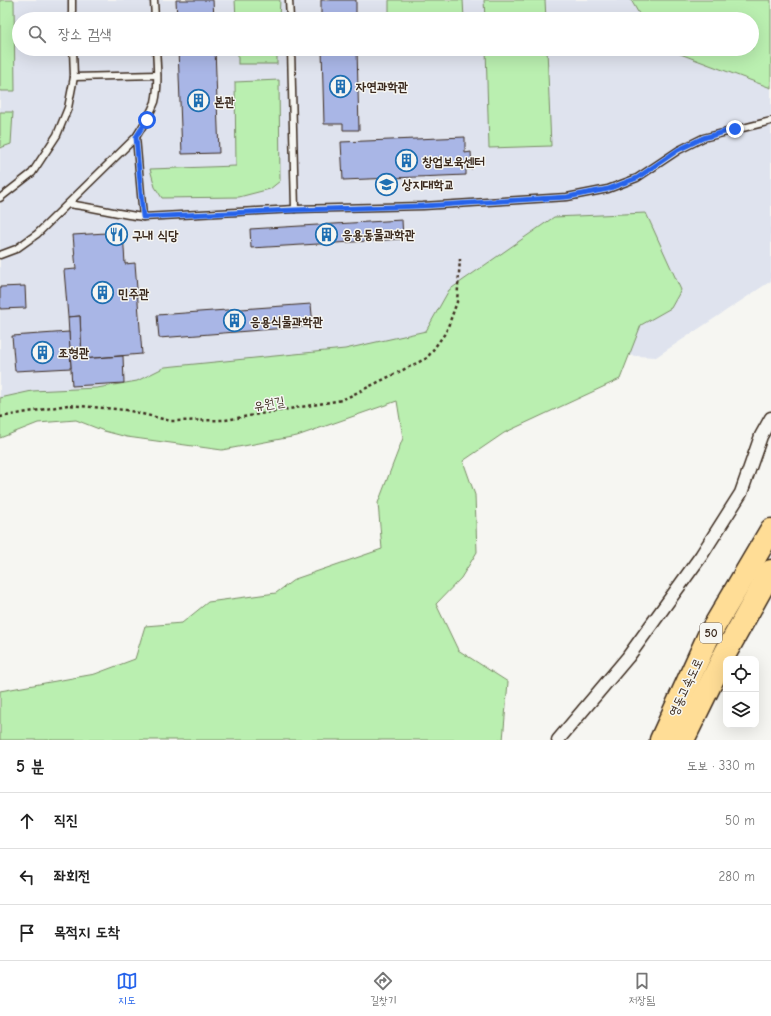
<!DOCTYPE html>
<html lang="ko">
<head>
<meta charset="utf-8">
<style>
	body { margin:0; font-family:"Comic Neue","Poor Story",sans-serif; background:#f6f6f6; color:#222 }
	.controls { position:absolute; right:12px; bottom:12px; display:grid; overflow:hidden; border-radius:8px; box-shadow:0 4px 16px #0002 }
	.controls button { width:36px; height:36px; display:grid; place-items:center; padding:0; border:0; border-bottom:1px solid #e0e0e0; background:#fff; color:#222; font:20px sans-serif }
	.stop { position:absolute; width:12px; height:12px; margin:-9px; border:3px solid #2563eb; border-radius:50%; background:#fff }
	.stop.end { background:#2563eb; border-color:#fff; box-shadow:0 1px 4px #0008 }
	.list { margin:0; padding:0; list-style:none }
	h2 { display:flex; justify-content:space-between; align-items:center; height:52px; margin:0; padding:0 16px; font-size:17px }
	h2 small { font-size:13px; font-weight:400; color:#767676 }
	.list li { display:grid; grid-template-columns:26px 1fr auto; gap:12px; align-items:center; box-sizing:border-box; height:56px; padding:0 16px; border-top:1px solid #e0e0e0 }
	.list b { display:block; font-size:15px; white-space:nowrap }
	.list em { font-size:13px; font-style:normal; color:#767676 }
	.icon { flex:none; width:22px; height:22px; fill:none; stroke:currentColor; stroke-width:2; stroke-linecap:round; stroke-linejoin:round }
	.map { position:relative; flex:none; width:771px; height:740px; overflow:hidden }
	.search { position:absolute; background:#fff; box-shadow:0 4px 16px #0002; left:12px; right:12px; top:12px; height:44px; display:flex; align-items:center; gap:10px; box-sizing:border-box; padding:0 14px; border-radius:22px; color:#767676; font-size:15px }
	.sheet { height:220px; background:#fff }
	nav { display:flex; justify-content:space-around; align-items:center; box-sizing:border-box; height:56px; border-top:1px solid #e0e0e0; background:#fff; font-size:11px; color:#767676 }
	nav a { display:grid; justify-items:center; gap:2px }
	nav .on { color:#2563eb }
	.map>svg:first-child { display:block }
	.built { fill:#dfe3ee }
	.green { fill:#baefb0; stroke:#7a8c67 }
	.building { fill:#a9b6e6; stroke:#3b2a1e }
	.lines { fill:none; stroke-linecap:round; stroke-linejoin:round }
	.service-casing { stroke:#3b2a1e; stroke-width:9 }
	.minor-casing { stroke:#3b2a1e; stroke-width:15 }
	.motorway-casing { stroke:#3b2a1e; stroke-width:25 }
	.path { stroke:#3b2a1e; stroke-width:2.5; stroke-dasharray:3 3; stroke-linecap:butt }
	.service { stroke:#f6f6f2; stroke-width:6 }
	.minor { stroke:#f6f6f2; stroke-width:12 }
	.motorway { stroke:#ffdd96; stroke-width:22 }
	.route { stroke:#2563eb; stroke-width:5 }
	.labels { text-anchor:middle; stroke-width:3; stroke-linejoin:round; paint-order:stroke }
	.shield { fill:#f6f6f2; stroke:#73675e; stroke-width:1 }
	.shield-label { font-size:12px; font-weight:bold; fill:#3b2a1e }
	.poi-label { font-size:13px; font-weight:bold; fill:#3b2a1e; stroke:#f6f6f2; text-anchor:start }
	.street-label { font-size:13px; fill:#3b2a1e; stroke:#f6f6f2 }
</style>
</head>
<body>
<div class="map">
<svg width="771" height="740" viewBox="0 0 771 740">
	<rect width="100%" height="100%" fill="#f6f6f2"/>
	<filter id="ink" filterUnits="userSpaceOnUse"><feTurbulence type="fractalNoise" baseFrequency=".025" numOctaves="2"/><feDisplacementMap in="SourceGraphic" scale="8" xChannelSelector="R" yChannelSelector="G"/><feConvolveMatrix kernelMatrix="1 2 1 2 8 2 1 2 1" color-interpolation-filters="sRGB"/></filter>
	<g filter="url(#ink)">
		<polygon class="built" points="0,0 631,0 642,19 19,19 19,49 667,49 771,88 771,281 656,357 405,344 0,407"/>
		<g class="green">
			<polygon points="0,0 14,0 15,91 0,91"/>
			<polygon points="235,0 280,0 279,19 236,19"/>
			<polygon points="389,0 463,0 464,19 389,19"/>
			<polygon points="484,0 545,0 546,19 485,19"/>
			<polygon points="631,0 771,0 771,88 667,49 752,49 752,19 642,19"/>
			<rect x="238" y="49" width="39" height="15"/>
			<polygon points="486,49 547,49 551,146 489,148"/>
			<polygon points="279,80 280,181 270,189 239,197 162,198 155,187 150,169 236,166 235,82"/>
			<polygon points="0,112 13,112 11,144 0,148"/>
			<polygon points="646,213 681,290 671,308 641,325 620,379 504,433 463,461 475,495 477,552 461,578 436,604 458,650 508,682 503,740 0,740 0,691 95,674 135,659 145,626 182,623 208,602 276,593 295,579 382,549 378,503 403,438 397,401 297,436 222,450 127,437 104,431 76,420 38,423 0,438 0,398 32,391 97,388 137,381 165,367 345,349 426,331 449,290 554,217"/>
		</g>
		<g class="building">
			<polygon points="176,0 213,0 214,19 177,19"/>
			<rect x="321" y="0" width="35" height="19"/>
			<polygon points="178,49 215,49 219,153 182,154"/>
			<polygon points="322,49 357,49 359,130 343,130 343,124 324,124"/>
			<polygon points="465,137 465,153 471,152 472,169 466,169 466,175 343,180 341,142"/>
			<polygon points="402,220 403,239 251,248 250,229"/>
			<polygon points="123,232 125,264 135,263 142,354 82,359 80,316 68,317 64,270 76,269 73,235"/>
			<polygon points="25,286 26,308 0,309 0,287"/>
			<polygon points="311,304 313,326 159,338 157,315"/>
			<polygon points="80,316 82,359 123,356 124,383 72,386 68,317"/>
			<polygon points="69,332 71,368 15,371 12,336"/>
		</g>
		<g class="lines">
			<defs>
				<g id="service">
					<polyline points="72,0 72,19"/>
					<polyline points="154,0 155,19"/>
					<polyline points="289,0 290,19"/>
					<polyline points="291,49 295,209"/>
					<polyline points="74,77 157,75"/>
					<polyline points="136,137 143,217"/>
					<polyline points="0,198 32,173 57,135 68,108 74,77 73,49"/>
					<path d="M68,204C93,207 118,214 143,217L295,209L423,206L567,197L608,189L637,178L679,150L703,138L771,121"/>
					<path d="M0,255L16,249L37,234L136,137C143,126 150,115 155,102C159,86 157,66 156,49"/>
				</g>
				<polyline id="minor" points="558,740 628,657 701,556 741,493 761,436 771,418"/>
				<g id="motorway">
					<polyline points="661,740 709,635 771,530"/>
					<polyline points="683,740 726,652 771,571"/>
				</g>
			</defs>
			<use href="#service" class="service-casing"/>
			<use href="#minor" class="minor-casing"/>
			<use href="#motorway" class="motorway-casing"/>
			<polyline class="path" points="0,417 68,405 126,410 171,421 225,420 342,400 427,358 446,332 457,302 460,259"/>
			<use href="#service" class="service"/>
			<use href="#minor" class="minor"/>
			<use href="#motorway" class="motorway"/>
		</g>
	</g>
	<g class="lines" filter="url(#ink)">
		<polyline class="route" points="147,120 136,137 143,217 295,210 423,206 567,197 608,189 637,178 678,150 703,138 735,129"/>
	</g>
	<defs>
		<symbol id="building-ring" viewBox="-11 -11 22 22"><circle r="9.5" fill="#f6f6f2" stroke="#1f6fb2" stroke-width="1.5"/><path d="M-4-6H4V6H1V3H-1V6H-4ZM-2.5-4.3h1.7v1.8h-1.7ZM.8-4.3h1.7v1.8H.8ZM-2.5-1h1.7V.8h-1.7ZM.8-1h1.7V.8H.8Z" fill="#1f6fb2"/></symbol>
		<symbol id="university-ring" viewBox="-11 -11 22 22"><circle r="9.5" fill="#f6f6f2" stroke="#1f6fb2" stroke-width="1.5"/><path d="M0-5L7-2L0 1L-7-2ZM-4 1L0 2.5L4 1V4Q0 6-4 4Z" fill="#1f6fb2"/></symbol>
		<symbol id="restaurant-ring" viewBox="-11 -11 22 22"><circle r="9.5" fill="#f6f6f2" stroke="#1f6fb2" stroke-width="1.5"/><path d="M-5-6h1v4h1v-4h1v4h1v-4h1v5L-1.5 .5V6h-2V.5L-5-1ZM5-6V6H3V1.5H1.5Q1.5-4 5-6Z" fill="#1f6fb2"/></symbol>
	</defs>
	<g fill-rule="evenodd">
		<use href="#building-ring" x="328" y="74" width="25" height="25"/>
		<use href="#building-ring" x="186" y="88" width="25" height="25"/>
		<use href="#building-ring" x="394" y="148" width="25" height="25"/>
		<use href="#university-ring" x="374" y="172" width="25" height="25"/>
		<use href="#building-ring" x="314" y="222" width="25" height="25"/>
		<use href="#restaurant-ring" x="104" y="222" width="25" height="25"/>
		<use href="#building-ring" x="90" y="280" width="25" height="25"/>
		<use href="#building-ring" x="222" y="308" width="25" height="25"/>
		<use href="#building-ring" x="30" y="340" width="25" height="25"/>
	</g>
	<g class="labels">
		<rect class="shield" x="700" y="623" width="22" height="20" rx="3"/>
		<g class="shield-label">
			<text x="711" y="637">50</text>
		</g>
		<g class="poi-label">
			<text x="356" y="91">자연과학관</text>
			<text x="214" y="106">본관</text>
			<text x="422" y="166">창업보육센터</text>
			<text x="402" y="189">상지대학교</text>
			<text x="342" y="239">응용동물과학관</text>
			<text x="132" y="240">구내 식당</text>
			<text x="118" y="298">민주관</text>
			<text x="250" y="326">응용식물과학관</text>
			<text x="58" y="357">조형관</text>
		</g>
		<g class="street-label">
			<text transform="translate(269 403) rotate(-10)" y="5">유원길</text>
			<text transform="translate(685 687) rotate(-65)" y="5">영동고속도로</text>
		</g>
	</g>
</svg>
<div class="controls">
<button><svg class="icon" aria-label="locate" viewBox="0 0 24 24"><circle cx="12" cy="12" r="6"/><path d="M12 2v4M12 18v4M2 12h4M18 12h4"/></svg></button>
<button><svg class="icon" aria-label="layers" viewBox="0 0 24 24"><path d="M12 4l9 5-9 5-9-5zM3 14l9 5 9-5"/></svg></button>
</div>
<div class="stop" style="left:147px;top:120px"></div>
<div class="stop end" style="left:735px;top:129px"></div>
<div class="search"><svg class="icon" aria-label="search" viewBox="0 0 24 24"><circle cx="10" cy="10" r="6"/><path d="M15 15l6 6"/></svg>장소 검색</div>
</div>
<section class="sheet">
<h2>5 분<small>도보 · 330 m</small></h2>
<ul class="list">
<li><svg class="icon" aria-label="ahead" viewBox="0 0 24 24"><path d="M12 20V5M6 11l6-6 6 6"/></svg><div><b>직진</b></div><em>50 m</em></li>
<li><svg class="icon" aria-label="left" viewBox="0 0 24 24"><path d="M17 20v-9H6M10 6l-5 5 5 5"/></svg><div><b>좌회전</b></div><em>280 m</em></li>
<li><svg class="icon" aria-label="arrive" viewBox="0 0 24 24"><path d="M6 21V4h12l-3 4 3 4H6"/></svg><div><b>목적지 도착</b></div></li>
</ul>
</section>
<nav>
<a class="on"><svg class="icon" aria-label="map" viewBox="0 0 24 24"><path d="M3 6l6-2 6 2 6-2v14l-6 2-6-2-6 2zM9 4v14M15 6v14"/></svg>지도</a>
<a><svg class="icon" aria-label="directions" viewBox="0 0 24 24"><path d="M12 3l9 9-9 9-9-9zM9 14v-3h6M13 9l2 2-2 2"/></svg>길찾기</a>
<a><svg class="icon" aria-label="saved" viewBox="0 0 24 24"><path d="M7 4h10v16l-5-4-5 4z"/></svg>저장됨</a>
</nav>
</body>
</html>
